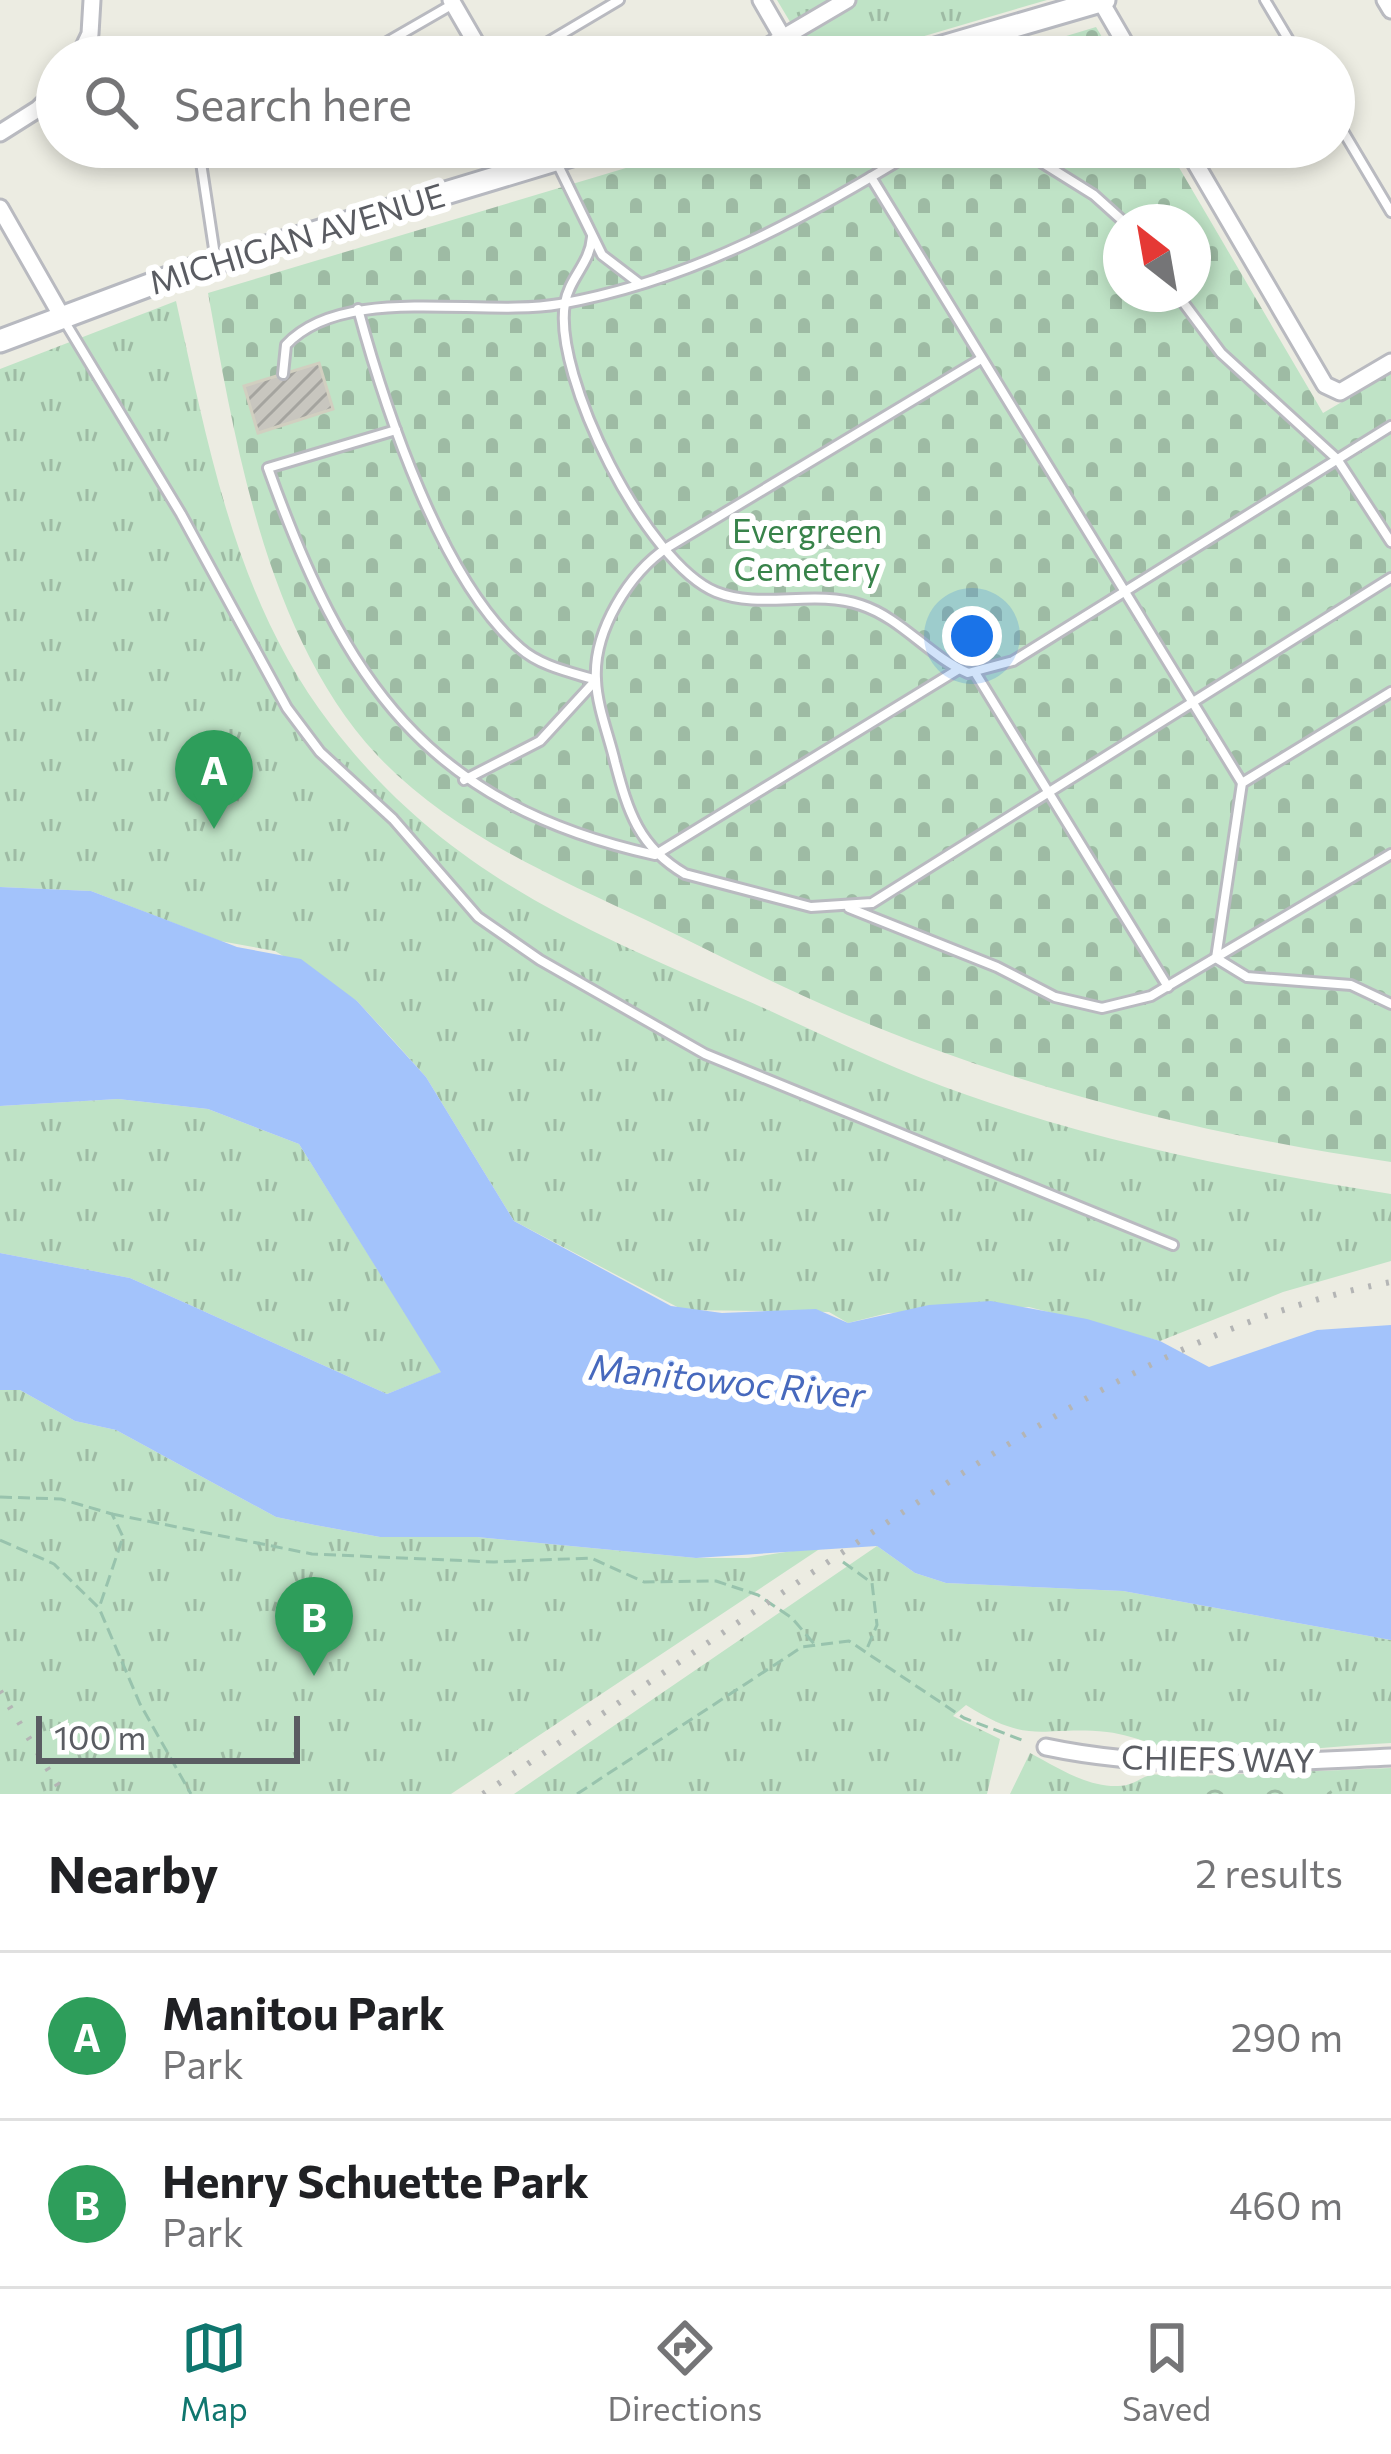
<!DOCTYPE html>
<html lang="en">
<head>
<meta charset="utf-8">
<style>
	body { margin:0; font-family:Commissioner,sans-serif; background:#f2f2f2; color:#202124 }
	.compass { position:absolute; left:1103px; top:204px; width:108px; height:108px; border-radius:50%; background:#fff; box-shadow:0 6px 18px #0003; rotate:329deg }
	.scale { position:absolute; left:36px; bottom:30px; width:264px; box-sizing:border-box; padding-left:12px; border:6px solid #5a5c62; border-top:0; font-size:33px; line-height:42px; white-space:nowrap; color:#5a5c62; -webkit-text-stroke:9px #fff; paint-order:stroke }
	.you { position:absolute; left:972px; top:636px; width:42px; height:42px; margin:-30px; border:9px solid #fff; border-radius:50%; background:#1a73e8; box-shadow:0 0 0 18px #1a73e833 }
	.badge { display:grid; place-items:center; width:78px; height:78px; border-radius:50%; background:#0f766e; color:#fff; font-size:39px; font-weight:700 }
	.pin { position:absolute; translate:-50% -99px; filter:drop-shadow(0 3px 6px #0008) }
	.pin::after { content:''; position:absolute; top:63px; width:42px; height:36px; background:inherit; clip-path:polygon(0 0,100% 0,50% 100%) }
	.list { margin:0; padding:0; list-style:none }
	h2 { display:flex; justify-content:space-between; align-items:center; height:156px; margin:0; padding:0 48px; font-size:51px }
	h2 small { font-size:39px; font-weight:400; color:#757577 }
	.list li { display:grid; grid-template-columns:78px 1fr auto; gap:36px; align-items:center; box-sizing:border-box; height:168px; padding:0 48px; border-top:3px solid #e0e0e0 }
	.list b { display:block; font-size:45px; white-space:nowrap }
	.list p { margin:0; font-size:39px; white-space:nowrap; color:#757577 }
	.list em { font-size:39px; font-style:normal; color:#757577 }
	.icon { flex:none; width:66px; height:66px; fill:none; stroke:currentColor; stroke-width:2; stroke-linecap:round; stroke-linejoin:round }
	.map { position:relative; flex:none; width:1391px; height:1794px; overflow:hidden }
	.search { position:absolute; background:#fff; box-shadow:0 6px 18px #0003; left:36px; right:36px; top:36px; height:132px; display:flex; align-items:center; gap:30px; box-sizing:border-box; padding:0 42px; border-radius:66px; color:#757577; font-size:45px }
	.sheet { height:492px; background:#fff }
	nav { display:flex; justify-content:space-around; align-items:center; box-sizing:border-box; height:168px; border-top:3px solid #e0e0e0; background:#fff; font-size:33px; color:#757577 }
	nav a { display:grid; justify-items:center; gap:6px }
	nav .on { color:#0f766e }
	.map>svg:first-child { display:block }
	.grass { fill:url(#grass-tufts) }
	.forest { fill:url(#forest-crowns) }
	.cemetery { fill:url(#cemetery-stones); fill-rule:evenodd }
	.water { fill:#a3c3fb }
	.building { fill:url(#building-hatch); stroke:#d1cfc0; stroke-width:3 }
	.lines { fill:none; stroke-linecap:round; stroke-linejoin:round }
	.lane-casing { stroke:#b9bac0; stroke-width:14 }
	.street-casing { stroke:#b9bac0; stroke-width:21 }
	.secondary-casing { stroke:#b7b9c0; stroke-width:27 }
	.path { stroke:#98c3ad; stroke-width:3; stroke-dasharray:12 6; stroke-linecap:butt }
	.lane { stroke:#fff; stroke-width:8 }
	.street { stroke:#fff; stroke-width:15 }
	.secondary { stroke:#fff; stroke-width:21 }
	.rail { stroke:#b4b5b5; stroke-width:6; stroke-dasharray:3 15; stroke-linecap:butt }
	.labels { text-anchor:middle; stroke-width:12; stroke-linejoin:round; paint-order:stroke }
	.street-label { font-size:33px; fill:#5a5c62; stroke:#fff }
	.park-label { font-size:33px; fill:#38834a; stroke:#fff }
	.water-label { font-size:36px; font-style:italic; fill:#4769bd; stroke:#fff }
</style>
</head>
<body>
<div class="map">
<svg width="1391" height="1794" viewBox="0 0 1391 1794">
	<defs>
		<pattern id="grass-tufts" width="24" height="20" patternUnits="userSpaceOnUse" patternTransform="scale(3)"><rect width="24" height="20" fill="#bfe3c6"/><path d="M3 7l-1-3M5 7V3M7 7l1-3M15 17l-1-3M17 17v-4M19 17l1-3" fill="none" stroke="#9ebba4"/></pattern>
		<pattern id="forest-crowns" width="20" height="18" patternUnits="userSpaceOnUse" patternTransform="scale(3)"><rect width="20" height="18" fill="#bfe3c6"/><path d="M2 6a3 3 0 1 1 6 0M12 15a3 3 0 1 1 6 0" fill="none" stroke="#9ebba4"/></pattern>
		<pattern id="cemetery-stones" width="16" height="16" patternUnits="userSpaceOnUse" patternTransform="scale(3)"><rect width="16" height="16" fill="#bfe3c6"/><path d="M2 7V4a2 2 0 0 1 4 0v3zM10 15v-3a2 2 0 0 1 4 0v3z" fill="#9ebba4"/></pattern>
		<pattern id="building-hatch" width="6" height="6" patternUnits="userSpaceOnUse" patternTransform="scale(3)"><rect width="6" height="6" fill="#c8c6bf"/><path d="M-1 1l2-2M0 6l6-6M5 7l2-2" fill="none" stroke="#a5a49f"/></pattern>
	</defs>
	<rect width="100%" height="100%" fill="#ecece2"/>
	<g class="grass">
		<polygon points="777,0 1047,0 853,57 811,57"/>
		<path d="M176,301C209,449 236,602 331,725C443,871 578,927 741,998C816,1031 890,1069 967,1095C1105,1144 1247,1171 1391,1194V1261L1283,1292L1160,1341L1029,1307L888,1313L848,1323L829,1312L683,1310L514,1221L426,1077L392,1039L357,1001L275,951L220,941L91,891L0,887V369Z"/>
		<polygon points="118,1099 208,1109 299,1144 442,1372 387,1394 130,1278 0,1253 0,1106"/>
		<polygon points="0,1390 20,1390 75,1421 116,1430 276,1517 315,1525 380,1537 477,1537 696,1558 748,1558 824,1546 451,1794 0,1794"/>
		<path d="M877,1546L915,1573L946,1583L1123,1591L1391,1640V1743C1327,1746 1260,1756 1196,1753C1164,1751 1139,1736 1107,1732C1042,1725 1032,1747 966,1705L953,1716L1000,1739L987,1794H514Z"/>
		<path d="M1030,1753C1057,1767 1086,1787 1118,1786C1141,1786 1142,1768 1172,1777L1391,1768V1794H1010Z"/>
	</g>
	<polygon class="forest" points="1320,1771 1333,1794 1173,1794 1172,1777"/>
	<g class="cemetery">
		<polygon points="1096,27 1114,57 996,57 997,57"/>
		<path d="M696,147H1167L1323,413L1391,373V1162C1203,1135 1017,1087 842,1013C776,985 711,951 646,920C552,876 449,832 377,755C267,636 236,447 208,293ZM1121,222H1193V294H1121Z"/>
	</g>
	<polygon class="water" points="0,887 91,891 237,947 301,959 357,1001 426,1077 514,1221 671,1306 722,1313 816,1309 848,1323 929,1305 991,1301 1087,1319 1160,1341 1209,1367 1317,1330 1391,1325 1391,1640 1123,1591 946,1583 915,1573 877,1546 696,1558 477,1537 380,1537 315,1525 276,1517 116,1430 75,1421 20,1390 0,1390 0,1253 130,1278 387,1394 441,1372 299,1144 208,1109 118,1099 0,1106"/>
	<polygon class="building" points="319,363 333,409 258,433 244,386"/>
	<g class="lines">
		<defs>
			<g id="lane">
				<polyline points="1265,0 1299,57"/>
				<polyline points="361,57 453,4"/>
				<polyline points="523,57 619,0"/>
				<polyline points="1334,116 1391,212"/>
				<polyline points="207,147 200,156 216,262"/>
				<polyline points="1017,147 1094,195 1124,222"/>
				<polyline points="556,161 602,255 640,284"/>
				<polyline points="871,177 1242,783"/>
				<path d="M592,237C590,264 569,278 565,303C552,376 647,564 716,592C761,610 814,589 861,605C901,618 929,656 968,673L1013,661L1391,426"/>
				<polyline points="1177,294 1221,353 1337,459 1391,542"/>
				<path d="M358,309C385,409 441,579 520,648C540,666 570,672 596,680L540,741L464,780"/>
				<polyline points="65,322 181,514 287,708 320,752 393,819 478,917 540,960 705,1054 1173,1245"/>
				<path d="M981,359L668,547C629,573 593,631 596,680C597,707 609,736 615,762C628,812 639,847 685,874L811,907L872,903L1391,578"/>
				<path d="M283,374L286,345C343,283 480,318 560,304C694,280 807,217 921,147"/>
				<path d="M396,430L268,468C344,680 425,804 655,855L959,669"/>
				<polyline points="976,674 1168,987"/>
				<polyline points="1391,692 1242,783 1216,958 1247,977 1351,985 1391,1004"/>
				<polyline points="849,908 997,967 1055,997 1102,1008 1151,996 1391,854"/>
			</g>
			<g id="street">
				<polyline points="451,0 484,57"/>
				<polyline points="761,0 794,57"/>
				<polyline points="1100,0 1133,57"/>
				<polyline points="1385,0 1391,10"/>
				<polyline points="79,57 90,34 92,0"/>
				<polyline points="750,57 847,0"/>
				<polyline points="0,133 38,109 57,90"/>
				<polyline points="1186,147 1325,385 1340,392 1391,362"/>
				<polyline points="0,208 61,315"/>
				<path d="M1046,1747C1159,1771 1277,1762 1391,1757"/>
			</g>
			<g id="secondary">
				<polyline points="908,57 1104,0"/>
				<polyline points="0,341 184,272 598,147"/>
			</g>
		</defs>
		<use href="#lane" class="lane-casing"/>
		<use href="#street" class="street-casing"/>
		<use href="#secondary" class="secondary-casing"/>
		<g class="path">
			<polyline points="0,1497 61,1499 112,1514 123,1537 99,1608"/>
			<polyline points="112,1514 312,1554 494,1562 591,1558 644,1582 716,1581 758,1595 792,1618 815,1645"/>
			<polyline points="0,1540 54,1564 99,1608 140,1704 191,1794"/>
			<polyline points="843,1562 872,1583 877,1625 866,1651"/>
			<polyline points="577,1794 802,1647 849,1641 964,1718 1027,1742"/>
		</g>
		<use href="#lane" class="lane"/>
		<use href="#street" class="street"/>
		<use href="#secondary" class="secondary"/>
		<g class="rail">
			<polyline points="0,1691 63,1794"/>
			<path d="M483,1794C599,1716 715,1638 831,1560C1005,1444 1182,1321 1391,1282"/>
		</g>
	</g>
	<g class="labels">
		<g class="street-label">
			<text transform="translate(297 239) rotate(-17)" y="12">MICHIGAN AVENUE</text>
			<text transform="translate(1218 1759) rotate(1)" y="12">CHIEFS WAY</text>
		</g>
		<g class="park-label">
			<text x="807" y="543">Evergreen<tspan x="807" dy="38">Cemetery</tspan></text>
		</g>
		<g class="water-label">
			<text transform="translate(727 1381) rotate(6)" y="13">Manitowoc River</text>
		</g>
	</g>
</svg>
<svg class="compass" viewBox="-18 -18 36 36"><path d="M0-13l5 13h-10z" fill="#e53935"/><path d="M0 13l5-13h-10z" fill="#757577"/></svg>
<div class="scale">100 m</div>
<div class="you"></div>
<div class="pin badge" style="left:214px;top:829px;background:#2e9e5b">A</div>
<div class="pin badge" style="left:314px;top:1676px;background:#2e9e5b">B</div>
<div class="search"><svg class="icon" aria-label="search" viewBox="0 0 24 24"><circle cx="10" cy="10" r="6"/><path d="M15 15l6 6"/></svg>Search here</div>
</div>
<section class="sheet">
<h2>Nearby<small>2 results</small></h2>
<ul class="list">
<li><span class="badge" style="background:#2e9e5b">A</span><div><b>Manitou Park</b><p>Park</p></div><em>290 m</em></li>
<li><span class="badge" style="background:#2e9e5b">B</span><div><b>Henry Schuette Park</b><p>Park</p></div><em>460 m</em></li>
</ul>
</section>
<nav>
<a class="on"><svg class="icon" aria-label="map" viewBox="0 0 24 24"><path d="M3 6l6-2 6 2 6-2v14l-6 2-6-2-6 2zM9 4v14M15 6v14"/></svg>Map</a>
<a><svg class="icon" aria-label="directions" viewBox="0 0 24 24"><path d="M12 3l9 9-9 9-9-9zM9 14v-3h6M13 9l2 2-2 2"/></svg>Directions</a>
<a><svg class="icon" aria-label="saved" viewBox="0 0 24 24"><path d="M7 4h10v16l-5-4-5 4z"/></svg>Saved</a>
</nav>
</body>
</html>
